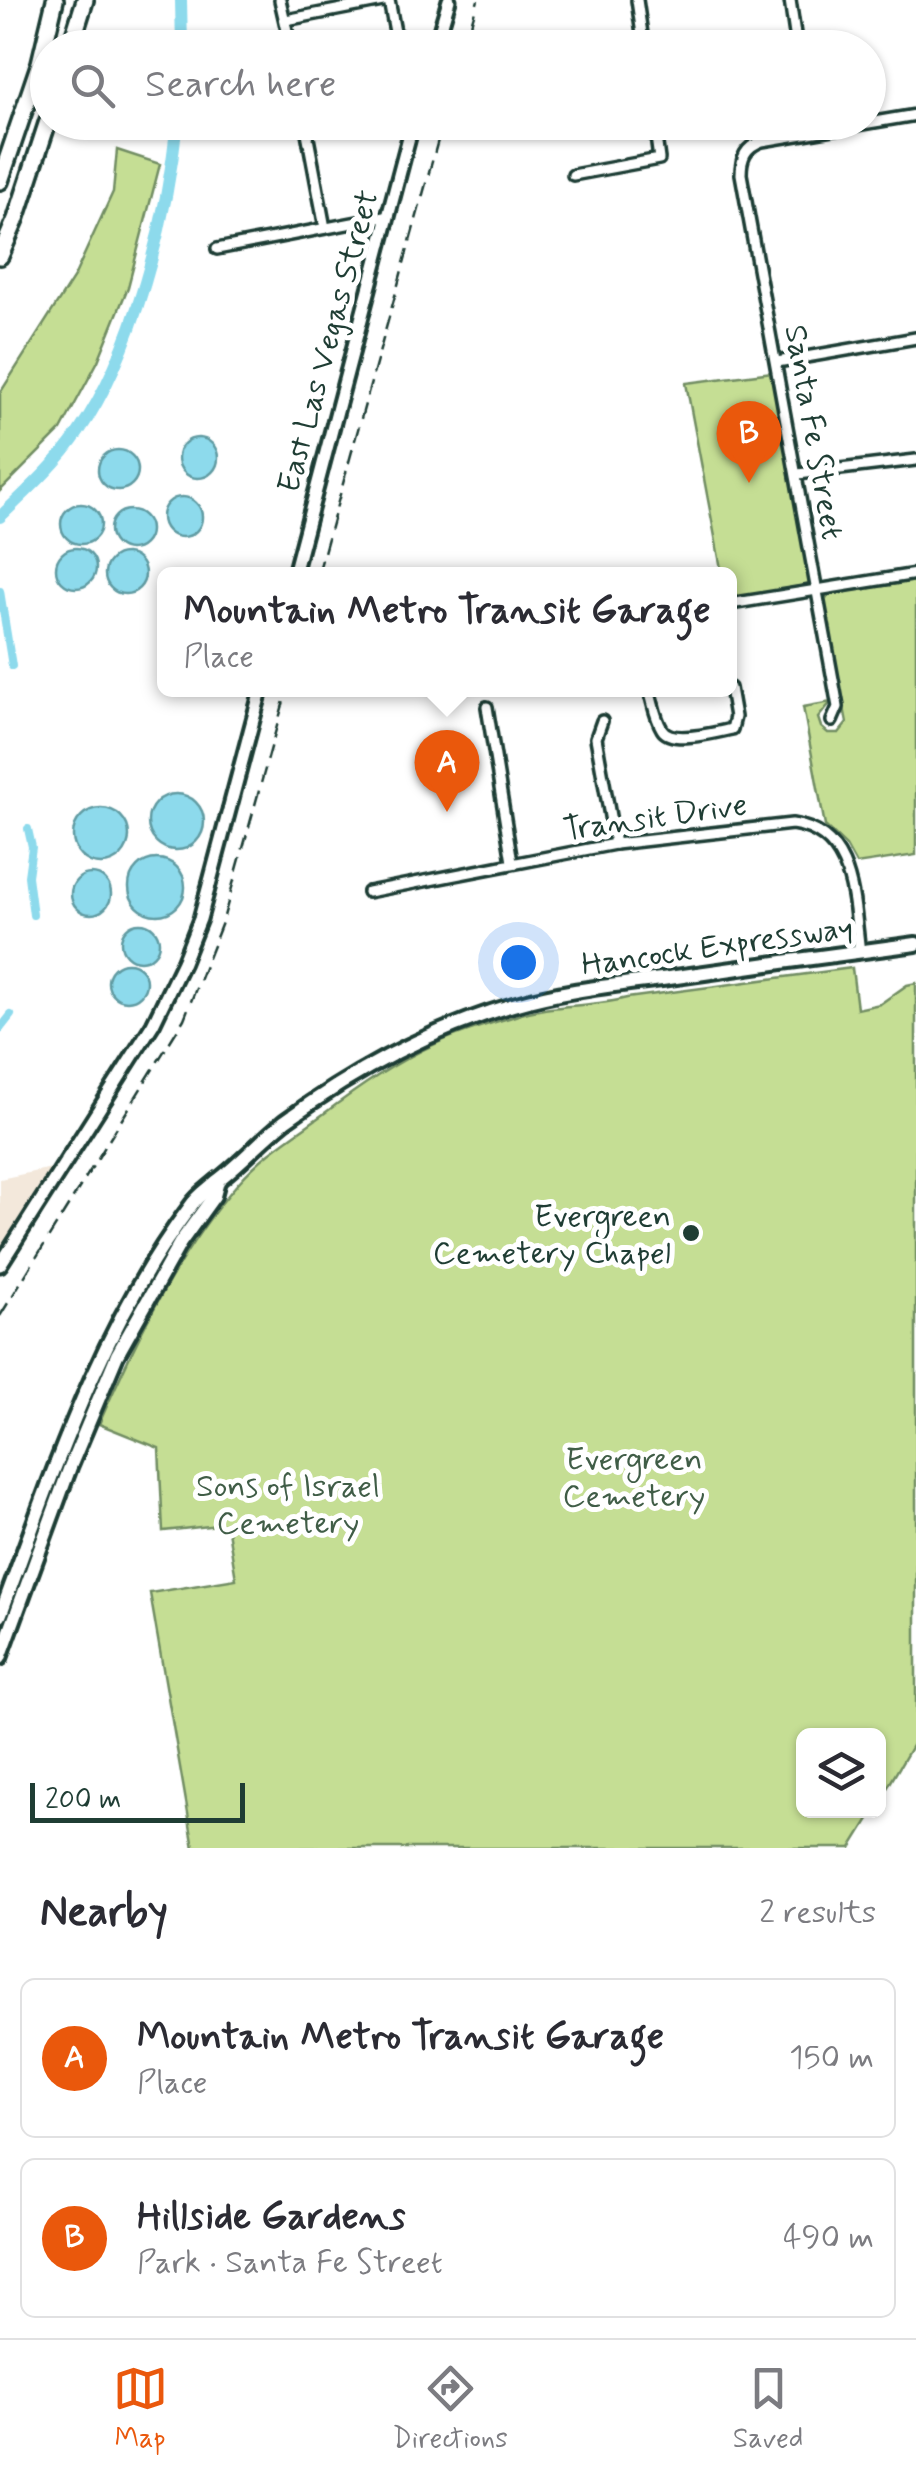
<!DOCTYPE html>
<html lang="en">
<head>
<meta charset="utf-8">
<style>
	body { margin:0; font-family:Mynerve,sans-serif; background:#f2f2f3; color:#2b2b33 }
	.controls { position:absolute; right:30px; bottom:30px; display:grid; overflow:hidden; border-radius:15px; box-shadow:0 2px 8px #0004 }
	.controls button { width:90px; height:90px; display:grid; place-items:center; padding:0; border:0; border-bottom:2px solid #e1e1e2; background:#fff; color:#2b2b33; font:50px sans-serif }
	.scale { position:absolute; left:30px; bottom:25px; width:215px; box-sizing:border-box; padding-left:10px; border:5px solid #1f3d34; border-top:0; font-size:28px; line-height:35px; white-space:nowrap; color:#1f3d34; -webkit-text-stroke:8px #fff; paint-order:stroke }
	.you { position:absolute; left:518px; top:962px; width:35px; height:35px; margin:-25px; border:8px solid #fff; border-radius:50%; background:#1a73e8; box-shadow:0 0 0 15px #1a73e833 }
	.badge { display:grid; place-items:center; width:65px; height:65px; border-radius:50%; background:#ea580c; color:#fff; font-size:32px; font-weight:700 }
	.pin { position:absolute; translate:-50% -82px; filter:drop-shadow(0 2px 5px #0008) }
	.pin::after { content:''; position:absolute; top:52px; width:35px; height:30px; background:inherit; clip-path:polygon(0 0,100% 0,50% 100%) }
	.popup { position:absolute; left:157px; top:567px; width:580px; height:130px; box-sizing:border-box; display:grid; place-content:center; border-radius:15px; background:#fff; filter:drop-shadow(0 2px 8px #0005); font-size:32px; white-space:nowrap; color:#7c7c81 }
	.popup b { font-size:38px; color:#2b2b33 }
	.popup::after { content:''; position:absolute; left:50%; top:100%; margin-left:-20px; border:20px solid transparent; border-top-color:#fff }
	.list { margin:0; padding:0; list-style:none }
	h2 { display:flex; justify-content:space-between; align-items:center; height:130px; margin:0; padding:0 40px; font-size:42px }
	h2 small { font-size:32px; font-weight:400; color:#7c7c81 }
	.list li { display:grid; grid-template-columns:65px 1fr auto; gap:30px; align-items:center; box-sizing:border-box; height:160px; margin:0 20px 20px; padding:0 20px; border:2px solid #e1e1e2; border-radius:15px }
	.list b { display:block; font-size:38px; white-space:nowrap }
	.list p { margin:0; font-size:32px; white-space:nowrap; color:#7c7c81 }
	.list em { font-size:32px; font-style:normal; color:#7c7c81 }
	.icon { flex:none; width:55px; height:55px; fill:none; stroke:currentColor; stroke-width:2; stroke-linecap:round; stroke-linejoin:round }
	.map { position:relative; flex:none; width:916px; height:1848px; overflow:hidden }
	.search { position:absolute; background:#fff; box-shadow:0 2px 8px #0004; left:30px; right:30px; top:30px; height:110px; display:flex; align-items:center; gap:25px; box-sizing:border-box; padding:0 35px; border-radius:55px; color:#7c7c81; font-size:38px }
	.sheet { height:490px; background:#fff }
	nav { display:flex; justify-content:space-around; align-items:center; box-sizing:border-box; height:140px; border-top:2px solid #e1e1e2; background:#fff; font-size:28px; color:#7c7c81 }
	nav a { display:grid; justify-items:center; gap:5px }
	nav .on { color:#ea580c }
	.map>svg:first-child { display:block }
	.built { fill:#f3e8db }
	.green { fill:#c5de94; stroke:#728e64; stroke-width:2.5 }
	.water { fill:#8ddaec; stroke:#619ba2; stroke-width:2.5 }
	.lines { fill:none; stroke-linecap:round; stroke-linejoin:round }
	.canal { stroke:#8ddaec; stroke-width:8 }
	.river { stroke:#8ddaec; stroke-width:12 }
	.street-casing { stroke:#1f3d34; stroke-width:16 }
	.secondary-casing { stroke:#1f3d34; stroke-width:19 }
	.primary-casing { stroke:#1f3d34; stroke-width:20 }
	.highway-casing { stroke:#1f3d34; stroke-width:22 }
	.street { stroke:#fff; stroke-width:9 }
	.secondary { stroke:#fff; stroke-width:11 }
	.primary { stroke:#fff; stroke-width:12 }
	.highway { stroke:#fff; stroke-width:15 }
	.rail { stroke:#1f3d34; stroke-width:2.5; stroke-dasharray:15 8; stroke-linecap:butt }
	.poi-dot { fill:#1f3d34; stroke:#fff; stroke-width:4 }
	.labels { text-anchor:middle; stroke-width:10; stroke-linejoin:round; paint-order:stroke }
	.street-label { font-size:32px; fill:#1f3d34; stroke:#fff }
	.poi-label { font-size:32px; fill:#1f3d34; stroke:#fff; text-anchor:end }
	.park-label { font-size:32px; fill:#405d47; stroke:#fff }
</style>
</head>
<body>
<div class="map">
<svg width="916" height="1848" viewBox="0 0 916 1848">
	<rect width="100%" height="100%" fill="#fff"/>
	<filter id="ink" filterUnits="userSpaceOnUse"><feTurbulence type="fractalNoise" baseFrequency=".01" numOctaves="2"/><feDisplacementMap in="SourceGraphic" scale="20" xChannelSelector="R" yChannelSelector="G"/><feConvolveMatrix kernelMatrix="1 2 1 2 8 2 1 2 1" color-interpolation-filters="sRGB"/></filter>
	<g filter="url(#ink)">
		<polygon class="built" points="56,1167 0,1252 0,1179"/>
		<g class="green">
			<polygon points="117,150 160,164 128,287 98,361 61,430 0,491 0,393 74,277 113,192"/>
			<polygon points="773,372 812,584 730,599 730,574 722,574 686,383"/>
			<polygon points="916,581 916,855 856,864 846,846 825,826 803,707 831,702 818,718 821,727 828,733 839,733 847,723 824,600 830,594"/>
			<path d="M852,968L857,1009L880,1004L907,985L916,983V1739L879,1802L878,1736H804V1810L874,1811L851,1848H194L150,1593L236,1579L227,1524L163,1531L159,1448L99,1424C136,1339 178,1252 239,1182C262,1155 293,1136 322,1115C358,1088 395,1062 437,1043C461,1032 490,1024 515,1016C552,1003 590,1008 627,998Z"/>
		</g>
		<g class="water">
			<circle cx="198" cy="458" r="20"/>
			<circle cx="118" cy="470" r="20"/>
			<circle cx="182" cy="517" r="20"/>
			<circle cx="81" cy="524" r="20"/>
			<circle cx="130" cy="530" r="20"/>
			<circle cx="76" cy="568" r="20"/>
			<circle cx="125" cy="574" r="20"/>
			<circle cx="176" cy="822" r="28"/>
			<circle cx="101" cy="836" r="28"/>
			<circle cx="157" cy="887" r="28"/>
			<circle cx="91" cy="894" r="20"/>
			<circle cx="140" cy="942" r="19"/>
			<circle cx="127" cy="982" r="19"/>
		</g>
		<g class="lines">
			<g class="canal">
				<polyline points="0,591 12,666"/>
				<polyline points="28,829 32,847 28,876 33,915"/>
				<polyline points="0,1029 11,1015"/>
			</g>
			<g class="river">
				<polyline points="181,0 182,48"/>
				<path d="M0,517C26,492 58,463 78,433C134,352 167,219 177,122"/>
			</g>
			<defs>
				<g id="street">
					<polyline points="280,0 291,48"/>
					<polyline points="389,0 398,48"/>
					<polyline points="637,0 644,48"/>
					<polyline points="790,0 797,48"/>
					<polyline points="286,20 388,0"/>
					<polyline points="305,122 325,228"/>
					<polyline points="573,175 659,159 654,122"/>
					<polyline points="217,249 389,216"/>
					<polyline points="777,362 916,338"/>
					<polyline points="798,474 916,460"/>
					<polyline points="730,604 916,574"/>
					<path d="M649,690C653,702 655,718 662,729C671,745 717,732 732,729L735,717L730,688"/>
					<polyline points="487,707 512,862"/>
					<polyline points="602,721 596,738 615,844"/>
					<path d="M832,721L838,707L741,174C741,158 745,147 762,141L916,115"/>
					<path d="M368,892L615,844L792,824C856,833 853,902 860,952"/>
				</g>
				<g id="secondary">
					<polyline points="435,48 449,0"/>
					<polyline points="294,574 413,122"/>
					<polyline points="0,1265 153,1024 183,962 200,919 261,690"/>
				</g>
				<g id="primary">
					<path d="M0,1616C52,1476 99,1328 190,1207C198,1195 207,1190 217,1181C241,1163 261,1140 285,1121C355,1070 429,1030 513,1005C563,990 617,985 669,978C751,966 834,955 916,944"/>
					<polyline points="0,1658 70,1467 117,1355 180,1243 214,1196 218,1181"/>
				</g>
				<g id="highway">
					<polyline points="70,48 85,0"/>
					<polyline points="0,181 40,63 55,0"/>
					<polyline points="0,256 16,219 48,121"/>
				</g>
			</defs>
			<use href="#street" class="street-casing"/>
			<use href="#secondary" class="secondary-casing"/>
			<use href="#primary" class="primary-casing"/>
			<use href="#highway" class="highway-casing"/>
			<use href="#street" class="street"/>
			<use href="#secondary" class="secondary"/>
			<use href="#primary" class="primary"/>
			<use href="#highway" class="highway"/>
			<g class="rail">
				<polyline points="464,48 478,0"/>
				<polyline points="318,574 443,122"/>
				<polyline points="0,1316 184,1019 223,920 287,690"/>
			</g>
		</g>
	</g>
	<circle class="poi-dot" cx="691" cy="1233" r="10"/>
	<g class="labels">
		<g class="street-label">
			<text transform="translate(327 341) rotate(-75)" y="11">East Las Vegas Street</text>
			<text transform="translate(815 432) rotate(80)" y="11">Santa Fe Street</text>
			<text transform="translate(655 816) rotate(-8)" y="11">Transit Drive</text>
			<text transform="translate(717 945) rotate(-8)" y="11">Hancock Expressway</text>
		</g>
		<g class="poi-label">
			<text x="671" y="1226">Evergreen<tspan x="671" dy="37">Cemetery Chapel</tspan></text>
		</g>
		<g class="park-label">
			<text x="634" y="1469">Evergreen<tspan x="634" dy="37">Cemetery</tspan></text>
			<text x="288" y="1496">Sons of Israel<tspan x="288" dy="37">Cemetery</tspan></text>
		</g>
	</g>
</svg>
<div class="controls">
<button><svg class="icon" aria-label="layers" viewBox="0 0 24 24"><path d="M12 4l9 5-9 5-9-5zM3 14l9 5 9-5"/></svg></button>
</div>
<div class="scale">200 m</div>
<div class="you"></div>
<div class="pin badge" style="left:447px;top:812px">A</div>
<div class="popup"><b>Mountain Metro Transit Garage</b>Place</div>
<div class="pin badge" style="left:749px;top:483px">B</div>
<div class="search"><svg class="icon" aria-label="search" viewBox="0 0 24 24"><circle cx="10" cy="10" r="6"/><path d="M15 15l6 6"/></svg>Search here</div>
</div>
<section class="sheet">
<h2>Nearby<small>2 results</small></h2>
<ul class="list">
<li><span class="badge">A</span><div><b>Mountain Metro Transit Garage</b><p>Place</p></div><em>150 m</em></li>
<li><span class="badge">B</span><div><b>Hillside Gardens</b><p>Park · Santa Fe Street</p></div><em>490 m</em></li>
</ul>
</section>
<nav>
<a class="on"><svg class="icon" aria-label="map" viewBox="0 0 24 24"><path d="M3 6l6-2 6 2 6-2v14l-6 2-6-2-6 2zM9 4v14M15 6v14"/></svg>Map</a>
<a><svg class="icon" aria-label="directions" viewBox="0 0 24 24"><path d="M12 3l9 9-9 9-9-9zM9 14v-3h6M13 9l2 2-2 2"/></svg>Directions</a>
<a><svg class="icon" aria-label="saved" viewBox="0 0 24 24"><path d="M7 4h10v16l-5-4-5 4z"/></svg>Saved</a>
</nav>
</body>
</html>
